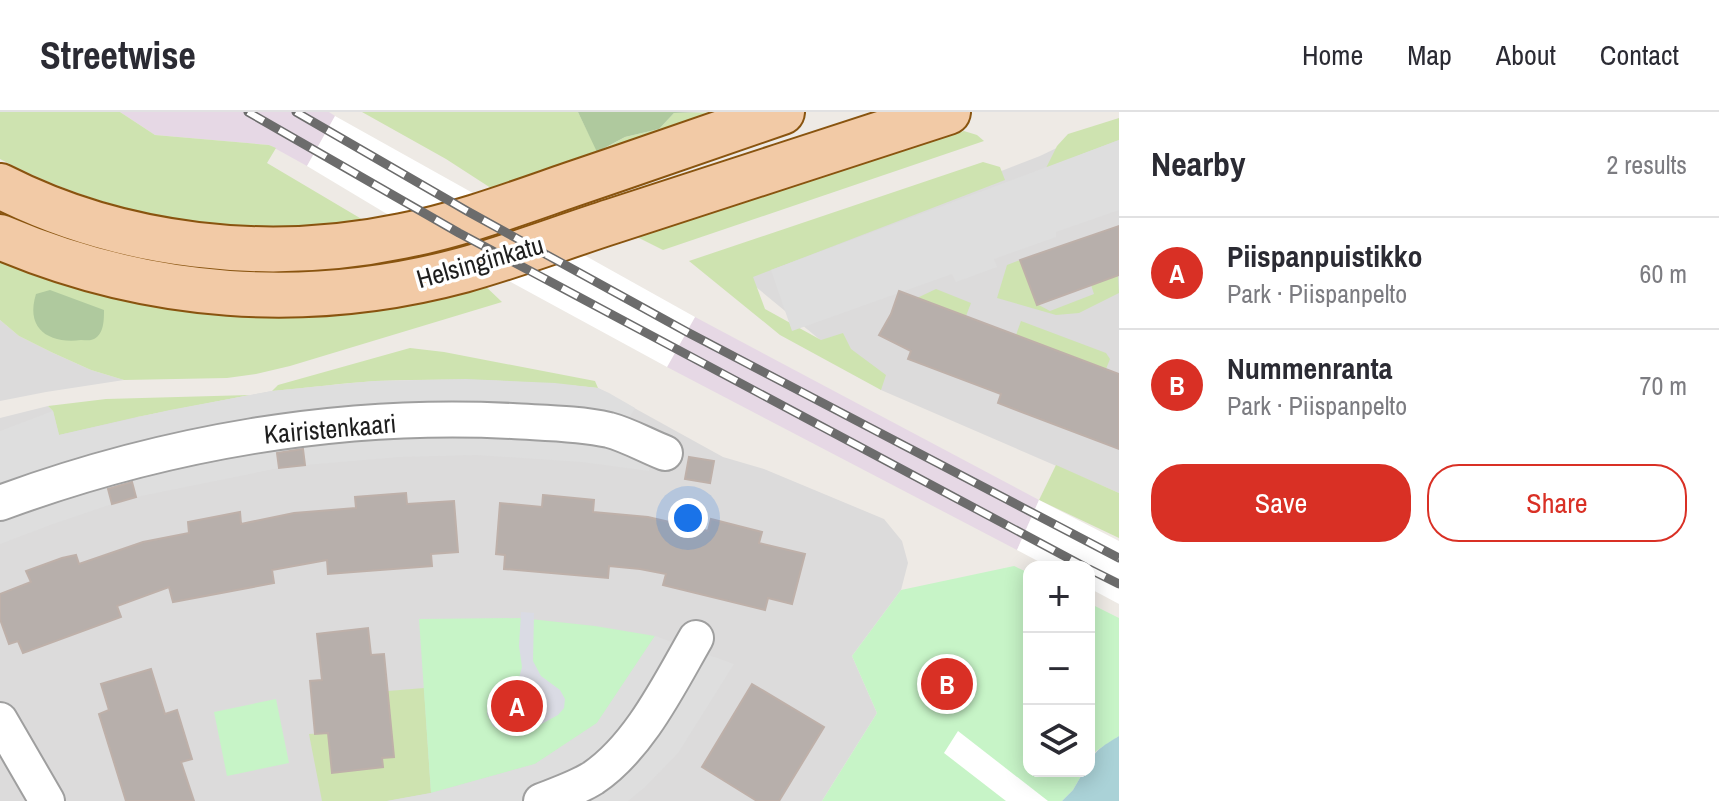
<!DOCTYPE html>
<html lang="en">
<head>
<meta charset="utf-8">
<style>
	body { margin:0; font-family:"Archivo Narrow",sans-serif; background:#f2f2f3; color:#2b2b33 }
	.controls { position:absolute; right:24px; bottom:24px; display:grid; overflow:hidden; border-radius:16px; box-shadow:0 4px 20px #0003 }
	.controls button { width:72px; height:72px; display:grid; place-items:center; padding:0; border:0; border-bottom:2px solid #e1e1e2; background:#fff; color:#2b2b33; font:40px sans-serif }
	.you { position:absolute; left:688px; top:406px; width:28px; height:28px; margin:-20px; border:6px solid #fff; border-radius:50%; background:#1a73e8; box-shadow:0 0 0 12px #1a73e833 }
	.badge { display:grid; place-items:center; width:52px; height:52px; border-radius:50%; background:#d93025; color:#fff; font-size:26px; font-weight:700 }
	.pin { position:absolute; translate:-50% -50%; border:4px solid #fff; box-shadow:0 2px 8px #0006 }
	.list { margin:0; padding:0; list-style:none }
	h2 { display:flex; justify-content:space-between; align-items:center; height:104px; margin:0; padding:0 32px; font-size:34px }
	h2 small { font-size:26px; font-weight:400; color:#7c7c81 }
	.list li { display:grid; grid-template-columns:52px 1fr auto; gap:24px; align-items:center; box-sizing:border-box; height:112px; padding:0 32px; border-top:2px solid #e1e1e2 }
	.list b { display:block; font-size:30px; white-space:nowrap }
	.list p { margin:0; font-size:26px; white-space:nowrap; color:#7c7c81 }
	.list em { font-size:26px; font-style:normal; color:#7c7c81 }
	.actions { display:flex; gap:16px; padding:24px 32px }
	.actions a { flex:1; padding:18px 0; border:2px solid #d93025; border-radius:32px; text-align:center; font-size:28px; color:#d93025 }
	.actions .main { background:#d93025; color:#fff }
	.icon { flex:none; width:44px; height:44px; fill:none; stroke:currentColor; stroke-width:2; stroke-linecap:round; stroke-linejoin:round }
	.map { position:relative; flex:none; width:1119px; height:689px; overflow:hidden }
	header { display:flex; align-items:center; gap:48px; box-sizing:border-box; height:112px; padding:0 40px; background:#fff; border-bottom:2px solid #e1e1e2 }
	header strong { font-size:38px }
	nav { display:flex; gap:44px; margin-inline-start:auto; font-size:28px }
	main { display:flex }
	aside { flex:1; background:#fff }
	.map>svg:first-child { display:block }
	.residential { fill:#dcdbdb }
	.industrial { fill:#e6d8e5 }
	.grass { fill:#cee3b0 }
	.forest { fill:#afc99e }
	.park { fill:#c7f4c7 }
	.parking { fill:#dedede }
	.plaza { fill:#dadbe4 }
	.water { fill:#aad2d7 }
	.pier { fill:#fff }
	.building { fill:#b7afab; stroke:#beb0a9; stroke-width:2 }
	.lines { fill:none; stroke-linecap:round; stroke-linejoin:round }
	.minor-casing { stroke:#9f9f9f; stroke-width:38 }
	.major-casing { stroke:#89540f; stroke-width:48 }
	.minor { stroke:#fff; stroke-width:34 }
	.major { stroke:#f2caa6; stroke-width:44 }
	.rail-casing { stroke:#6c6c6c; stroke-width:9 }
	.rail { stroke:#fff; stroke-width:6; stroke-dasharray:18; stroke-linecap:butt }
	.labels { text-anchor:middle; stroke-width:7; stroke-linejoin:round; paint-order:stroke }
	.street-label { font-size:26px; fill:#1e1e1e; stroke:#fff }
</style>
</head>
<body>
<header>
<strong>Streetwise</strong>
<nav><a>Home</a><a>Map</a><a>About</a><a>Contact</a></nav>
</header>
<main>
<div class="map">
<svg width="1119" height="689" viewBox="0 0 1119 689">
	<rect width="100%" height="100%" fill="#eeeae5"/>
	<g class="residential">
		<polygon points="1119,13 1119,381 881,278 739,161 1040,44 1067,31"/>
		<polygon points="0,208 19,224 51,240 91,258 124,268 46,280 0,289"/>
		<polygon points="477,268 533,270 598,276 723,345 764,357 884,407 902,429 908,451 901,478 852,544 877,601 822,689 0,689 0,306 48,294 53,299 137,305 272,279 374,269"/>
	</g>
	<g class="industrial">
		<polygon points="120,0 329,0 335,4 307,54 269,33 155,23"/>
		<polygon points="695,205 1039,388 1017,438 667,255"/>
	</g>
	<g class="grass">
		<path d="M0,0H120L155,23L269,33L276,36L267,51L370,112C346,115 321,119 297,119C194,118 91,95 0,47Z"/>
		<polygon points="362,0 578,0 598,40 625,25 659,17 674,1 732,0 497,80 446,47"/>
		<polygon points="1119,6 1119,28 1046,56 1057,34 1068,22"/>
		<polygon points="964,19 977,23 984,29 663,138 627,120"/>
		<polygon points="983,50 1000,55 1005,68 753,165 765,197 821,228 843,221 851,237 886,263 881,278 780,223 689,149"/>
		<path d="M0,148C106,192 225,214 339,201C355,200 371,195 387,192C419,185 450,178 482,171L502,190L290,254L256,262L227,266L124,268L91,258L51,240L19,224L0,208Z"/>
		<polygon points="1020,148 1037,192 1050,199 1094,182 1091,173 1118,163 1119,181 1079,201 1056,203 997,186 1007,153"/>
		<polygon points="936,177 971,191 966,204 917,186"/>
		<polygon points="1021,209 1106,241 1110,247 1106,257 1016,223"/>
		<path d="M410,236L444,240L595,269L598,276C524,268 451,266 376,269C342,271 307,276 272,279L278,273Z"/>
		<polygon points="250,283 137,305 59,323 53,299 48,294 106,287"/>
		<polygon points="1056,353 1119,381 1119,426 1039,388"/>
		<polygon points="424,576 431,681 387,689 322,689 309,622 328,621 332,661 382,655 382,646 394,644 388,579"/>
	</g>
	<g class="forest">
		<polygon points="578,0 703,0 674,1 659,17 625,25 597,40"/>
		<path d="M50,178L104,198C104,208 104,222 94,227C90,229 86,228 81,228C49,232 25,217 36,182Z"/>
	</g>
	<g class="park">
		<polygon points="1014,454 1029,461 1029,659 1084,659 1073,678 1062,689 822,689 877,601 852,544 901,478"/>
		<polygon points="1089,491 1119,506 1119,624 1096,639 1089,650"/>
		<polygon points="521,506 595,514 655,524 597,611 535,652 431,681 419,507"/>
		<polygon points="276,587 289,651 227,664 214,600"/>
	</g>
	<g class="parking">
		<polygon points="1119,28 1119,98 1056,120 1056,125 994,147 997,155 956,170 952,162 792,219 771,158"/>
		<polygon points="466,267 555,271 598,276 609,281 635,296 620,322 652,336 649,359 582,350 476,343 399,345 305,353 302,331 276,334 279,356 136,385 130,363 106,371 112,392 53,412 0,432 0,319 53,299 59,323 170,298 272,279 374,269"/>
		<polygon points="655,524 734,552 678,641 645,675 628,689 387,689 431,681 535,652 597,611"/>
	</g>
	<polygon class="plaza" points="521,500 534,501 533,549 541,564 560,578 565,587 564,596 558,603 525,621 514,623 503,620 493,614 487,602 488,589 494,582 519,566 522,555 519,534"/>
	<path class="water" d="M1119,624V689H1062L1073,678L1084,659H1089C1089,640 1105,633 1119,624Z"/>
	<g class="pier">
		<polygon points="335,4 695,205 667,255 397,108 307,54"/>
		<polygon points="1039,388 1119,429 1119,492 1089,476 1089,455 1049,455 1017,438"/>
		<polygon points="958,619 1048,689 1006,689 944,641"/>
	</g>
	<g class="building">
		<polygon points="1119,114 1119,163 1037,193 1020,148"/>
		<polygon points="899,179 1119,262 1119,337 998,291 1001,282 908,247 911,239 879,223 891,202"/>
		<polygon points="303,337 305,353 279,356 277,341"/>
		<polygon points="689,345 714,349 710,371 685,367"/>
		<polygon points="132,370 136,385 112,392 108,377"/>
		<polygon points="406,381 407,392 454,389 458,440 431,442 432,454 328,462 327,448 272,458 274,471 173,490 169,475 117,494 121,505 23,541 18,529 9,532 0,507 0,482 31,470 26,459 62,446 76,443 79,452 143,430 189,421 188,410 240,400 241,412 294,401 356,396 355,385"/>
		<polygon points="543,383 594,388 593,400 648,405 708,419 711,407 762,420 759,431 805,442 792,492 768,486 765,498 663,473 666,462 640,457 609,454 608,466 504,457 505,443 496,442 500,391 542,395"/>
		<polygon points="368,516 371,543 384,542 394,645 382,646 383,655 332,661 328,621 315,622 310,569 322,568 317,522"/>
		<polygon points="151,557 165,602 177,598 192,647 181,650 194,689 126,689 99,602 109,598 101,572"/>
		<polygon points="752,572 824,615 779,689 757,689 702,655"/>
	</g>
	<g class="lines">
		<defs>
			<g id="minor">
				<path d="M0,391C163,331 339,300 512,309C544,311 578,311 609,318C628,323 647,334 665,341"/>
				<polyline points="0,608 47,689"/>
				<path d="M541,689C559,682 577,676 593,666C639,635 669,573 696,526"/>
			</g>
			<g id="major">
				<path d="M0,74C122,136 268,152 402,124C459,113 515,92 570,73C641,49 712,24 782,0"/>
				<path d="M0,125C148,188 307,200 463,158C514,144 563,125 613,109C725,73 836,36 948,0"/>
			</g>
		</defs>
		<use href="#minor" class="minor-casing"/>
		<use href="#major" class="major-casing"/>
		<use href="#minor" class="minor"/>
		<use href="#major" class="major"/>
		<defs>
			<g id="rail">
				<polyline points="248,0 459,121 1085,455"/>
				<polyline points="296,0 467,99 687,220 1119,446"/>
				<polyline points="1089,457 1119,472"/>
			</g>
		</defs>
		<use href="#rail" class="rail-casing"/>
		<use href="#rail" class="rail"/>
	</g>
	<g class="labels">
		<g class="street-label">
			<text transform="translate(480 150) rotate(-16)" y="9">Helsinginkatu</text>
			<text transform="translate(330 317) rotate(-5)" y="9">Kairistenkaari</text>
		</g>
	</g>
</svg>
<div class="controls">
<button>+</button>
<button>−</button>
<button><svg class="icon" aria-label="layers" viewBox="0 0 24 24"><path d="M12 4l9 5-9 5-9-5zM3 14l9 5 9-5"/></svg></button>
</div>
<div class="you"></div>
<div class="pin badge" style="left:517px;top:594px">A</div>
<div class="pin badge" style="left:947px;top:572px">B</div>
</div>
<aside>
<h2>Nearby<small>2 results</small></h2>
<ul class="list">
<li><span class="badge">A</span><div><b>Piispanpuistikko</b><p>Park · Piispanpelto</p></div><em>60 m</em></li>
<li><span class="badge">B</span><div><b>Nummenranta</b><p>Park · Piispanpelto</p></div><em>70 m</em></li>
</ul>
<div class="actions"><a class="main">Save</a><a>Share</a></div>
</aside>
</main>
</body>
</html>
